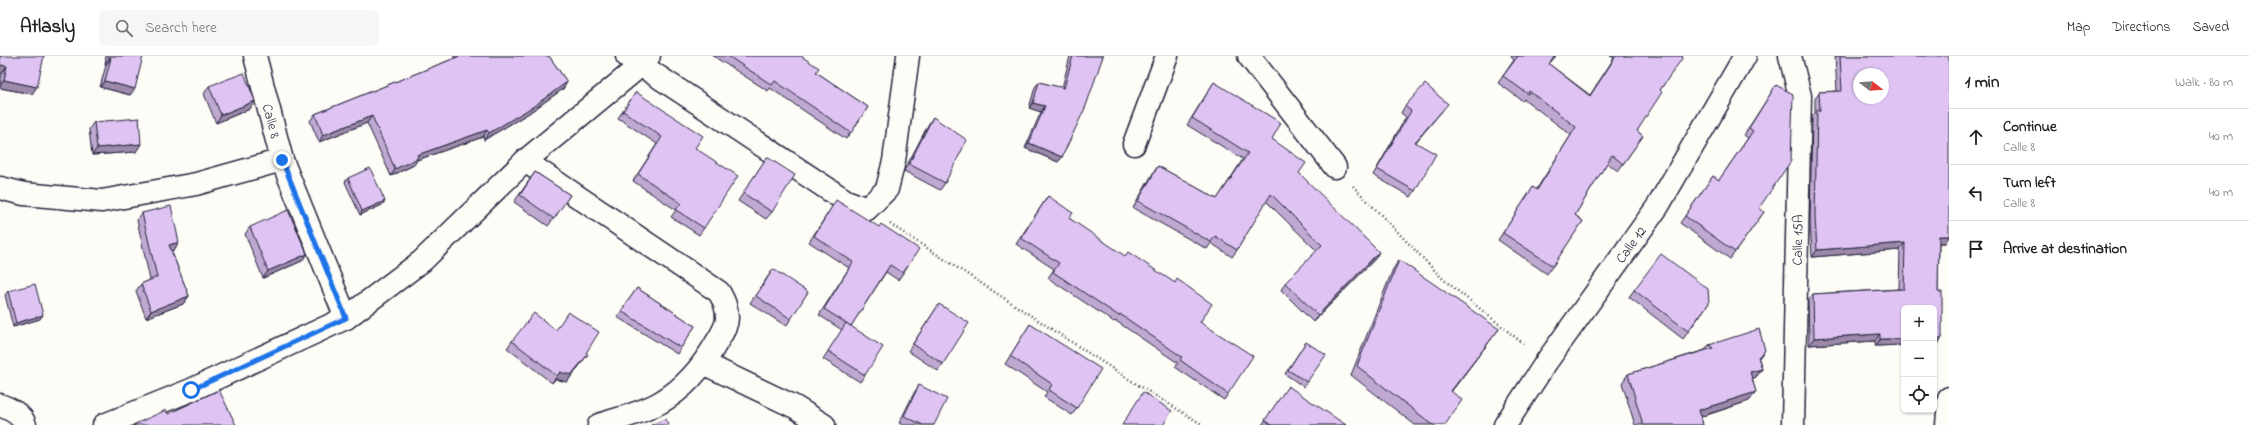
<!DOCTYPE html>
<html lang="en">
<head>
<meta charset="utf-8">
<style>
	body { margin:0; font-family:"Indie Flower",sans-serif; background:#f6f6f6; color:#222 }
	.controls { position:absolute; right:12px; bottom:12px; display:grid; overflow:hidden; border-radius:6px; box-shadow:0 1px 3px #0004 }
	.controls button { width:36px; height:36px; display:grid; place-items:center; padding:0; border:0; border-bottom:1px solid #e0e0e0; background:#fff; color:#222; font:20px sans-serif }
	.compass { position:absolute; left:1853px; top:12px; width:36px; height:36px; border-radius:50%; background:#fff; box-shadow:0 1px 3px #0004; rotate:107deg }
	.stop { position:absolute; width:12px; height:12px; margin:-9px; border:3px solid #1a73e8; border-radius:50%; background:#fff }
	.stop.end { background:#1a73e8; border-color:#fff; box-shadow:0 1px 4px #0008 }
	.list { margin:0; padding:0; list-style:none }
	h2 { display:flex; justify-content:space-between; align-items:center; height:52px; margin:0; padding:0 16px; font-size:17px }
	h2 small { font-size:13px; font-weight:400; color:#767676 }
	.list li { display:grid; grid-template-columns:26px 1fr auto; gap:12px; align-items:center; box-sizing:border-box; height:56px; padding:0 16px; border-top:1px solid #e0e0e0 }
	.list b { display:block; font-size:15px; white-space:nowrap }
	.list p { margin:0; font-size:13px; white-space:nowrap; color:#767676 }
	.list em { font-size:13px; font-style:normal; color:#767676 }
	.icon { flex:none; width:22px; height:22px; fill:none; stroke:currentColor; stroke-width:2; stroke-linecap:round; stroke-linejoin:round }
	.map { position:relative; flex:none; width:1949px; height:369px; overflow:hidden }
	header { display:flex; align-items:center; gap:24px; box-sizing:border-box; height:56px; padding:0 20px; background:#fff; border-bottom:1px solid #e0e0e0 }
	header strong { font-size:19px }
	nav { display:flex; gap:22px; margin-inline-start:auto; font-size:14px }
	.search { width:280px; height:36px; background:#f6f6f6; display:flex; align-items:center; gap:10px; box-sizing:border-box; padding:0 14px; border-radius:6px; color:#767676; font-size:15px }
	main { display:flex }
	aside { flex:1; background:#fff }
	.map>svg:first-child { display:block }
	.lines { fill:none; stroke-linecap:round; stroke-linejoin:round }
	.minor-casing { stroke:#22223b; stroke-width:25 }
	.secondary-casing { stroke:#22223b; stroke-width:25 }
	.path { stroke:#22223b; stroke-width:2.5; stroke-dasharray:1 3; stroke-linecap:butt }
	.minor { stroke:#fdfcf7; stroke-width:22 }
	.secondary { stroke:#fdfcf7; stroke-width:22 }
	.wall { fill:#c0a9d1; stroke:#22223b }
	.shaded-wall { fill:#9c89aa; stroke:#22223b }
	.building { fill:#dfc4f3; stroke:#22223b; fill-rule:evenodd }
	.route { stroke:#1a73e8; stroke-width:5 }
	.labels { text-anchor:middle; stroke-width:3.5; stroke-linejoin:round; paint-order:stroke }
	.street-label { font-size:14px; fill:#22223b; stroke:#fdfcf7 }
</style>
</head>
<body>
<header>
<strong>Atlasly</strong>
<div class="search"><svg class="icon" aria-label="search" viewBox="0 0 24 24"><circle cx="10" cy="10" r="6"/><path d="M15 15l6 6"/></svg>Search here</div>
<nav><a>Map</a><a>Directions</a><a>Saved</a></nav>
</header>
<main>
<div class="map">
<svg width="1949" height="369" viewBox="0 0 1949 369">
	<rect width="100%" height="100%" fill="#fdfcf7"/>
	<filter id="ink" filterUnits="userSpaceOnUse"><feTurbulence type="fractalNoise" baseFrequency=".025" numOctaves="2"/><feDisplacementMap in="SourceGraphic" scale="8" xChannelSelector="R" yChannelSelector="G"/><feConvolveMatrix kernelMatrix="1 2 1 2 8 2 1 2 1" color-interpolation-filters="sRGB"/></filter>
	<g filter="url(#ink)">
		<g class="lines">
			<defs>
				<g id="minor">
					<path id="s1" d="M255,0L282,104L346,262"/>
					<polyline points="627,0 846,145 867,153 887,133 894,105 908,0"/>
					<polyline points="1249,0 1335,111"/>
					<polyline points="1790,0 1800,40 1793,369"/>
					<polyline points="1134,88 1167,0"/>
					<path d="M525,105L719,236C724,245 727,251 727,262C727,270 722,277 718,284C704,309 687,331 661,346C642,357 620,362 599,369"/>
					<polyline points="0,132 24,138 102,145 196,128 282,104"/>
					<polyline points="705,308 795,351 824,369"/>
					<path d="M0,349C10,353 22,358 25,369"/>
					<polyline points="104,369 191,334 346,262 422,205 525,105 641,9 649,0"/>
					<polyline points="1947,369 1949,342"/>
				</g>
				<g id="secondary">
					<path id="s2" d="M1505,369L1547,305L1658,150L1745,0"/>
				</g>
			</defs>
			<use href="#minor" class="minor-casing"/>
			<use href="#secondary" class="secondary-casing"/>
			<g class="path">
				<polyline points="1353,130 1443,223 1525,289"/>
				<polyline points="890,168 1130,324 1203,369"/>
			</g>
			<use href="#minor" class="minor"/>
			<use href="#secondary" class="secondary"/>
		</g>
		<g class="wall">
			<polygon points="0,0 32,38 0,32 0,28 2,18"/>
			<polygon points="106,0 143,0 130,39 100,31 106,9 105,8"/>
			<polygon points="453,0 549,0 567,26 563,33 529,57 484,84 483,81 417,104 414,109 391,120 367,67 319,86 310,65 315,58 455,2"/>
			<polygon points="713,0 801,0 816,16 868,51 846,83 770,32 768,35"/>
			<polygon points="1070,0 1103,0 1062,101 1058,106 1025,92 1041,56 1029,52 1035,31 1039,26 1062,32"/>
			<polygon points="1510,0 1556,0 1549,8 1590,39 1614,2 1610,0 1682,0 1660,34 1637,75 1643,80 1618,115 1607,107 1575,159 1583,165 1547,218 1498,184 1528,139 1536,134 1571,79 1524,43 1523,45 1498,27 1514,4"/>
			<polygon points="1835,0 1949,0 1945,187 1939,187 1938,236 1942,282 1937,289 1904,252 1904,289 1875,290 1875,285 1809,289 1808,245 1813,238 1899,233 1900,194 1812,201 1810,168 1812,60 1815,57 1815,43 1819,36 1837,35"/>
			<polygon points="1214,26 1272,83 1299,117 1375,203 1313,266 1281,234 1285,227 1317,195 1266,145 1237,194 1232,201 1211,187 1207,193 1133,152 1153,117 1158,110 1217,143 1243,103 1187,69"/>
			<polygon points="1776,29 1759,152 1764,156 1730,203 1680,167 1713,120 1719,124 1748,82 1744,79"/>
			<polygon points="209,30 250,53 216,67 204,38"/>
			<polygon points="636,36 695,92 704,172 699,179 671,161 676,154 633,125 657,88 618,62"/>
			<polygon points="1405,50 1443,54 1416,86 1415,135 1411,141 1373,119 1406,61 1401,57"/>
			<polygon points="933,61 945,127 940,134 904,115 928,69"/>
			<polygon points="94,66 136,96 92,99 89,73"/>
			<polygon points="767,101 772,156 766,163 738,145"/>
			<polygon points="535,116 570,139 548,170 514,146"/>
			<polygon points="348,122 385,145 382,149 360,159 345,126"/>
			<polygon points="1048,140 1069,162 1200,266 1228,338 1224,344 1175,311 1178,307 1116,265 1114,266 1048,222 1054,213 1016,188"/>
			<polygon points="832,151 903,217 898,224 886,216 851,270 865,319 860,326 823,303 842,274 819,259 849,212 809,186"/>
			<polygon points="142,157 179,186 174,194 171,194 189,240 183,248 146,262 136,235 141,228 150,224 137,164"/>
			<polygon points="250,171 302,205 263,222 245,178"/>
			<polygon points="1399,204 1492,282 1451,336 1445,369 1415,369 1351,319 1393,213"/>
			<polygon points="773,213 791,263 786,270 750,247"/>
			<polygon points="637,232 695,270 677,298 617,261"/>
			<polygon points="1634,234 1709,247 1683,283 1629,241"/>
			<polygon points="8,235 40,263 13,271 5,239"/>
			<polygon points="939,248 943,308 938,315 908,295"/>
			<polygon points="1030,268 1077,352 1072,359 1044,341 1047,336 1005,308"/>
			<polygon points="512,285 586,297 583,305 567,326 555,323 552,327 507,292"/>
			<polygon points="1306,286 1307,326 1304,331 1285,318"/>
			<polygon points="1709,289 1759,303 1762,313 1756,321 1752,323 1756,336 1749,345 1701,361 1703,369 1635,369 1622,327 1628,318 1705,294"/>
			<polygon points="919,329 934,369 903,369 899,367 914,337"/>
			<polygon points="1283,338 1346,369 1262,369"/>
		</g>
		<g class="shaded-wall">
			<polygon points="109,2 111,2 106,9 105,8"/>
			<polygon points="0,9 7,10 2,18 0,17"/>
			<polygon points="4,24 37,31 32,38 0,32 0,30"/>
			<polygon points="105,25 135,33 130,39 100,31"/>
			<polygon points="567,26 563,33 529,57 484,84 489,77"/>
			<polygon points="255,45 250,53 216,67 221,59"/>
			<polygon points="1033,47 1045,50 1041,56 1029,52"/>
			<polygon points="372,60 367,67 319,86 323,79"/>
			<polygon points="487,74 483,81 417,104 414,109 391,120 395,113 417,99"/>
			<polygon points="1029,87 1062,101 1058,106 1025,92"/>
			<polygon points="141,88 136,96 92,99 97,92"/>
			<polygon points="385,145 382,149 360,159 362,155"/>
			<polygon points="1939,180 1949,180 1949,181 1945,187 1934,187"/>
			<polygon points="179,186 174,194 164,196 169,189"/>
			<polygon points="1905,187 1900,194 1812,201 1817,194"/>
			<polygon points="1379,196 1375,203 1313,266 1318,259"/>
			<polygon points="307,198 302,205 263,222 268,215"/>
			<polygon points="189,240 183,248 146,262 151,255"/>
			<polygon points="43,259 40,263 13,271 16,267"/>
			<polygon points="1499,273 1492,282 1444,345 1451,335"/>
			<polygon points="1880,278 1875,285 1809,289 1814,282"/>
			<polygon points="1934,282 1942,282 1937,289 1934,289"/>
			<polygon points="1880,283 1904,283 1904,289 1875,290"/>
			<polygon points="1765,294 1759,302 1752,309 1758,301"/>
			<polygon points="588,298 567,326 555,323 552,327 560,316"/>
			<polygon points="1762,313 1756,321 1744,325 1750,316"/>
			<polygon points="1756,336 1749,345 1693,363 1699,354"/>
		</g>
		<g class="building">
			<polygon points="0,0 44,0 37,31 4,24 7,10 0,9"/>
			<polygon points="110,0 143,0 135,33 105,25 111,2 109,2"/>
			<polygon points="460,0 549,0 567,26 534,50 489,77 487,74 417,99 418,102 395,113 372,60 323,79 315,58"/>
			<polygon points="728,0 801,0 819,12 816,16 868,51 851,77 775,25 772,29"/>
			<polygon points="1073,0 1103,0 1086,50 1062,101 1029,87 1045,50 1033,47 1039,26 1064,32"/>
			<polygon points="1518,0 1555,0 1549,8 1590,40 1616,0 1682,0 1683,1 1660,34 1662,36 1637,75 1643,80 1623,108 1612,99 1575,159 1583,165 1553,210 1503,177 1533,131 1537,134 1576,71 1529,35 1528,38 1503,20"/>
			<path d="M1840,0H1949V180H1939L1938,236H1942V282H1934V252H1904V283H1880V278L1814,282L1813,238L1904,233L1905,187L1817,194L1815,161L1817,53L1820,55L1819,36L1842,35ZM1859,18H1883V42H1859Z"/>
			<polygon points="244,17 255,45 221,59 209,30"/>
			<polygon points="1214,26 1281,67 1272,83 1306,107 1299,117 1379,196 1318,259 1285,227 1322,189 1271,138 1237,194 1215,180 1211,186 1138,145 1158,110 1217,143 1248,97 1192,62"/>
			<polygon points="1425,28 1448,48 1415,86 1436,98 1415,135 1377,113 1411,55 1405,50"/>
			<polygon points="1776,29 1793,38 1791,105 1759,152 1764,156 1735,196 1685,160 1713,120 1719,124 1753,75 1749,72"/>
			<polygon points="636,36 703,80 695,92 738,120 704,172 676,154 681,147 638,118 662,81 623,55"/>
			<polygon points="933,61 967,84 945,127 909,108"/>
			<polygon points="139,62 141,88 97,92 94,66"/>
			<polygon points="767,101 795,119 772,156 743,137"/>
			<polygon points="370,112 385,145 362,155 348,122"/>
			<polygon points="535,116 570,139 554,163 520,139"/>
			<polygon points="1048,140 1073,157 1069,162 1125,200 1128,196 1175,227 1177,223 1212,248 1200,266 1253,300 1228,338 1180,304 1182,301 1120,258 1119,260 1053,216 1059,207 1021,182"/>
			<polygon points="836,144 879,171 881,168 919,193 903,217 890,209 851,270 824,253 853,206 814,180"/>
			<polygon points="171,150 179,186 169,189 189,240 151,255 141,228 157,221 142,157"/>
			<polygon points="288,154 307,198 268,215 250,171"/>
			<polygon points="1661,198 1708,233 1709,247 1688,275 1634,234"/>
			<polygon points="1399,204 1499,273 1451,335 1462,344 1445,369 1433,369 1357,310"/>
			<polygon points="773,213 808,236 791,263 756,240"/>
			<polygon points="35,228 43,259 16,267 8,235"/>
			<polygon points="637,232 695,270 681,292 621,255"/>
			<polygon points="939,248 969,267 943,308 913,288"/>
			<polygon points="568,256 599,276 586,297 588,298 571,319 560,316 557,320 512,285 534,257 556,274"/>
			<polygon points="846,267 883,291 865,319 828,295"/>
			<polygon points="1030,268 1101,313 1077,352 1049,334 1052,328 1010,300"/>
			<polygon points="1759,273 1765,294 1758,301 1762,313 1750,316 1756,336 1699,354 1703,369 1643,369 1628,318 1713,292 1709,289"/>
			<polygon points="1306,286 1326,299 1307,326 1288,314"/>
			<polygon points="919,329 947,343 934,369 923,369 904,360"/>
			<polygon points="1288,330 1346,369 1272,369 1265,364"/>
			<polygon points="219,334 236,369 133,369 166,354 168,358"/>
			<polygon points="1143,336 1172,355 1163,369 1122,369"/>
			<polygon points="665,363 669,369 651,369"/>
		</g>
	</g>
	<g class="lines" filter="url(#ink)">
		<polyline class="route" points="191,334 346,262 282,104"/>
	</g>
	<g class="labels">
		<g class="street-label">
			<text dy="5" stroke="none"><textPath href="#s1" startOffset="67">Calle 8</textPath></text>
			<text transform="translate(1797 184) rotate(-89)" y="5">Calle 15A</text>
			<text dy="5" stroke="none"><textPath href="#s2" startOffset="220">Calle 12</textPath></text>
		</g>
	</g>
</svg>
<div class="controls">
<button>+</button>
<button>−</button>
<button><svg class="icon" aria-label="locate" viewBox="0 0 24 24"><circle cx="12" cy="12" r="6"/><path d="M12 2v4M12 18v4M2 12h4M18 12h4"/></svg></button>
</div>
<svg class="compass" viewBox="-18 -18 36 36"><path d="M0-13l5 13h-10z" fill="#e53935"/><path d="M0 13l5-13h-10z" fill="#767676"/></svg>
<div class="stop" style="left:191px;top:334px"></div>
<div class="stop end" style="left:282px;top:104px"></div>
</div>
<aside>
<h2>1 min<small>Walk · 80 m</small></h2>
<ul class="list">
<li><svg class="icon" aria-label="ahead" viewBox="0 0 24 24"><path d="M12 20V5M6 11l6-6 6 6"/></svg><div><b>Continue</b><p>Calle 8</p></div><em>40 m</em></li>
<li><svg class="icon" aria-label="left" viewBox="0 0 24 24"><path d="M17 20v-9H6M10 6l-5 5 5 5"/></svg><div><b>Turn left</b><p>Calle 8</p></div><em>40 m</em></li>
<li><svg class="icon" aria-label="arrive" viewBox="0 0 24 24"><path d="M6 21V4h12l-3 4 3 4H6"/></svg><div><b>Arrive at destination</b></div></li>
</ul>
</aside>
</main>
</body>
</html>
